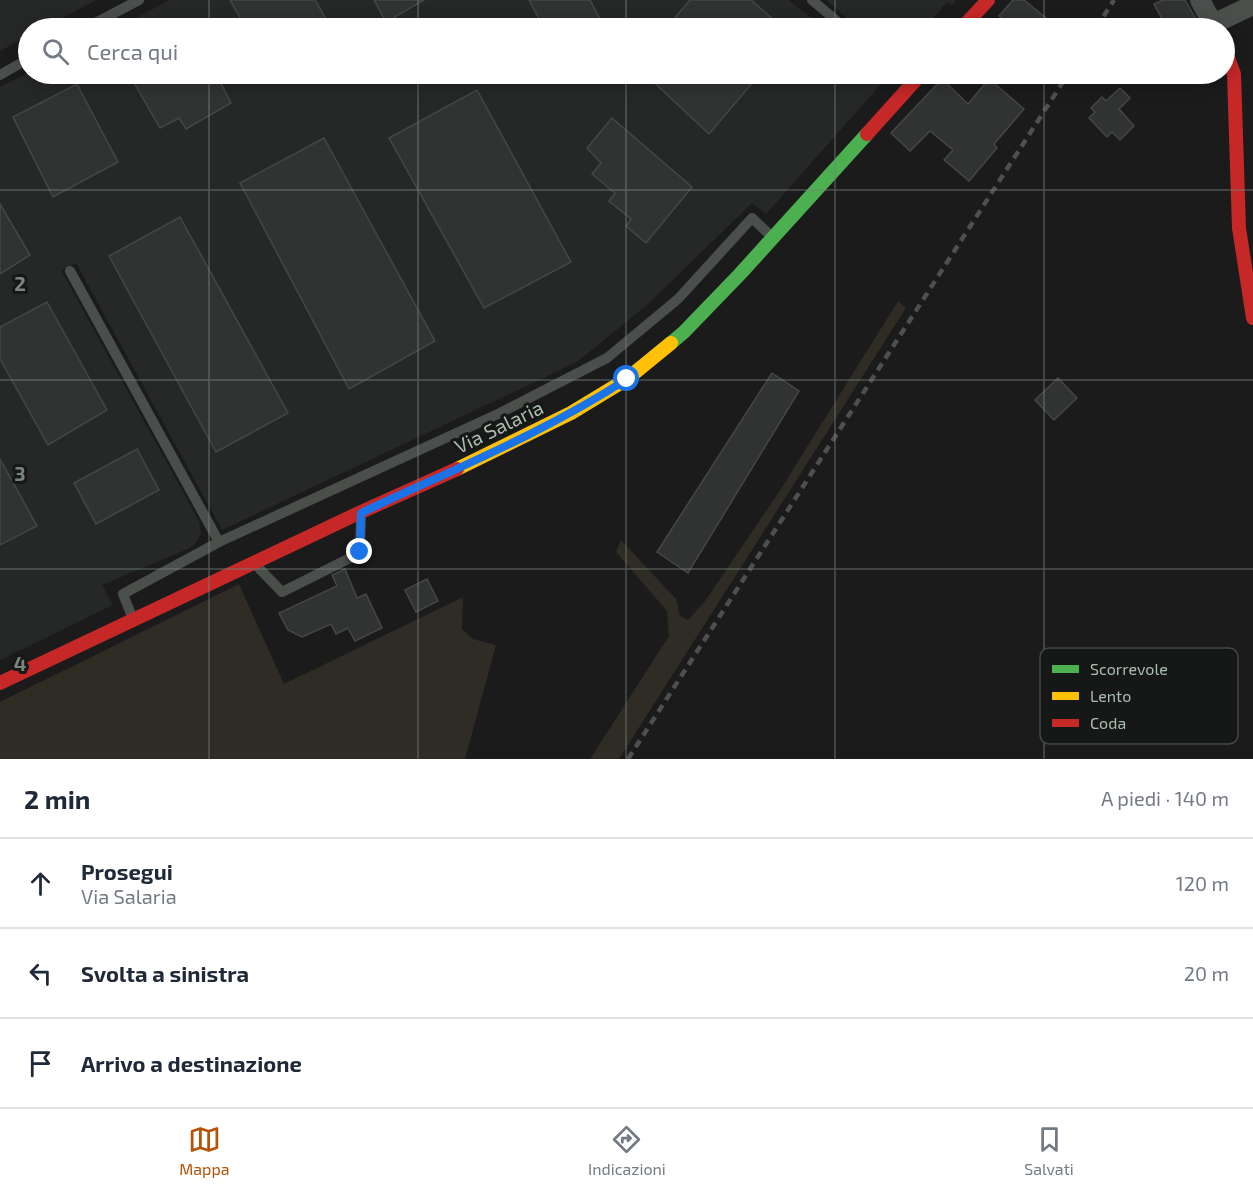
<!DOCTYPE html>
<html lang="it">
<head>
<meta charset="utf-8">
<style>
	body { margin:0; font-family:"Exo 2",sans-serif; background:#f2f2f3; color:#1f2937 }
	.stop { position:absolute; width:18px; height:18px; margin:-14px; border:4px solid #1a73e8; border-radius:50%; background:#fff }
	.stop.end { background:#1a73e8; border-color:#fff; box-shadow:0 2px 6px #0008 }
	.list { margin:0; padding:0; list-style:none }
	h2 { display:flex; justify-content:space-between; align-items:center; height:78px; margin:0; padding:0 24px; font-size:26px }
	h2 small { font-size:20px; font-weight:400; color:#747a83 }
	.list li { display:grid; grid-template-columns:39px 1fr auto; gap:18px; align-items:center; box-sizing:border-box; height:90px; padding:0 24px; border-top:2px solid #e0e1e3 }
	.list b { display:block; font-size:22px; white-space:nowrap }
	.list p { margin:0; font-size:20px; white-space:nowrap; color:#747a83 }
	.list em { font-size:20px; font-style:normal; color:#747a83 }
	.icon { flex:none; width:33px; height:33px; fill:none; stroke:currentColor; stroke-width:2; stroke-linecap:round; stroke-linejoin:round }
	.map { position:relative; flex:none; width:1253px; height:759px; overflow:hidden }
	.search { position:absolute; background:#fff; box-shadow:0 3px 15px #0003; left:18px; right:18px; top:18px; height:66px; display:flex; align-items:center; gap:15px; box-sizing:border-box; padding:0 21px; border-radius:33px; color:#747a83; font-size:22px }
	.sheet { height:348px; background:#fff }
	nav { display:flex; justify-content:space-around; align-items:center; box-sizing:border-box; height:84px; border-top:2px solid #e0e1e3; background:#fff; font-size:16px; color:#747a83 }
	nav a { display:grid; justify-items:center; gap:3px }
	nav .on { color:#b45309 }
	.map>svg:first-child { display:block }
	.built { fill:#252827 }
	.green { fill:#2f2b25 }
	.building { fill:#313333; stroke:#444745; stroke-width:1.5 }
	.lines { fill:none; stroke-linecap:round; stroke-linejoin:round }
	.lane { stroke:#4b4f4c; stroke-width:10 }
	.street { stroke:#4b4f4c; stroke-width:20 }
	.fast { stroke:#4caf50; stroke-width:14 }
	.slow { stroke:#ffc107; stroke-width:14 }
	.jam { stroke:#c62828; stroke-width:14 }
	.rail { stroke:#4d504d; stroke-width:4.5; stroke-dasharray:8 6; stroke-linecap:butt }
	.route { stroke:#1a73e8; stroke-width:8 }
	.grid { fill:none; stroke:#79847c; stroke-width:1.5; stroke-opacity:0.55 }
	.labels { text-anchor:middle; stroke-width:6; stroke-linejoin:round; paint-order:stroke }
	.street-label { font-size:20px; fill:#acbcb0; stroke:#151816 }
	.key { fill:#151816; stroke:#424944; stroke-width:1.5 }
	.key-label { font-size:16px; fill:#acbcb0 }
	.grid-label { font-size:20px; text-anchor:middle; font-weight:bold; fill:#79847c; stroke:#151816; stroke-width:6; stroke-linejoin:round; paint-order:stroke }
</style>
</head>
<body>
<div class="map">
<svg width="1253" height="759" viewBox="0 0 1253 759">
	<rect width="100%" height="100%" fill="#1b1b1b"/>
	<g class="built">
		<polygon points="0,0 96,0 44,28 28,28 28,36 0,51"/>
		<polygon points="170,0 789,0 823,28 116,28"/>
		<polygon points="826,0 956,0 952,5 947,2 925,28 858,28"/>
		<polygon points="28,73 876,74 884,81 766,214 752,203 647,305 577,362 222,530 76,263 61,270 199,521 201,534 195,544 188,549 102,585 113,605 0,660 0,87"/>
	</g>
	<g class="green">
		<polygon points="898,301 906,308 619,759 590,759 669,636 667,611 616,552 621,540 676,599 680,616 688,620 705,601 779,492"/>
		<polygon points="239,584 284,684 463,597 462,629 473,639 496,645 465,759 0,759 0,702"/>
	</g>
	<g class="building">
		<polygon points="230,0 315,0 331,28 246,28"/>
		<polygon points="374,0 424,0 386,22"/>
		<polygon points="529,0 590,0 601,21 586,28 544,28"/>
		<polygon points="690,0 751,0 783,28 666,28"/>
		<polygon points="1013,0 1024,0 1058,28 1014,28 999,16"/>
		<polygon points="1163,0 1185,0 1201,28 1167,28 1154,4"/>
		<polygon points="129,74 216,74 231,103 186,129 179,118 160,128"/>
		<polygon points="645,74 760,74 709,134"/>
		<polygon points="942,79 968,104 989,79 1024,109 994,144 997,148 969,181 944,160 953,150 930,131 910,151 891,133"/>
		<polygon points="77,84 118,162 53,197 13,117"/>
		<polygon points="1120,88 1130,98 1119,109 1134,126 1120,140 1112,132 1107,137 1089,118 1095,112 1091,108 1102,97 1106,101"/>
		<polygon points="477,90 571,262 484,308 389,138"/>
		<polygon points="612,118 692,187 646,243 626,226 631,219 609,201 615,193 592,174 601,163 587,148"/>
		<polygon points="324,138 435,341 349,389 240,183"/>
		<polygon points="0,204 30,255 0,274"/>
		<polygon points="180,217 288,413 216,452 109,256"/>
		<polygon points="47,302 107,410 48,445 0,359 0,327"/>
		<polygon points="772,373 799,391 688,573 657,552"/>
		<polygon points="1058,378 1077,398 1054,420 1035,400"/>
		<polygon points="137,449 159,490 96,524 74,483"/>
		<polygon points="0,459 37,526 0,545"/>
		<polygon points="345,569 357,598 366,594 382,628 355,641 348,628 336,634 331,624 302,637 288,630 279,613 337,586 332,575"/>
		<polygon points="427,579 438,601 416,612 405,590"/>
	</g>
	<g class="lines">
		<g class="lane">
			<polyline points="812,0 845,28"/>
			<polyline points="86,28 139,0"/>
			<polyline points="0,75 28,59"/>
			<polyline points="70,271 219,542"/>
			<polyline points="254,563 282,592 360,553 361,514"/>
			<polyline points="133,619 123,594 219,542 500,413 607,358 678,299 752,218 771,236"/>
		</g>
		<g class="street">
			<polyline points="1200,0 1215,28"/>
			<polyline points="1213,24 1253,5"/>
		</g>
		<polyline class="fast" points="671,343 684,332 740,274 867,134"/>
		<polyline class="slow" points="457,469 571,413 627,379 671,343"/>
		<g class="jam">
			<polyline points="962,28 988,0"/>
			<polyline points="1224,46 1234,74 1239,228 1253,318"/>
			<polyline points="867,134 921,74"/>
			<polyline points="0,683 361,512 457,469"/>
		</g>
		<g class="rail">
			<polyline points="1096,28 1114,0"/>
			<polyline points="628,759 1068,74"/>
		</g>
	</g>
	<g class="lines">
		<path class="route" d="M360,552L361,513C452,470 544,433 627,379"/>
	</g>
	<path class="grid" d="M209,0V28M418,0V28M626,0V28M835,0V28M1044,0V28M209,74V759M418,74V759M626,74V759M835,74V759M1044,74V759M0,190H1253M0,380H1253M0,569H1253"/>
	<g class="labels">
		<g class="street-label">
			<text transform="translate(499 427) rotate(-26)" y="7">Via Salaria</text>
		</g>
	</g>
	<rect x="1040" y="648" width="198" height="96" rx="9" class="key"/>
	<rect x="1052" y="665" width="27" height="8" fill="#4caf50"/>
	<rect x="1052" y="692" width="27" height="8" fill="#ffc107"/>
	<rect x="1052" y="719" width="27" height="8" fill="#c62828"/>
	<g class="key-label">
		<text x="1090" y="675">Scorrevole</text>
		<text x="1090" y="702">Lento</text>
		<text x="1090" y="729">Coda</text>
	</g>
	<g class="grid-label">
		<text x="20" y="291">2</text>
		<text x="20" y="481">3</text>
		<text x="20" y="671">4</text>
	</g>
</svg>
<div class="stop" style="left:627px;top:379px"></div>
<div class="stop end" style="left:360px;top:552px"></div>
<div class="search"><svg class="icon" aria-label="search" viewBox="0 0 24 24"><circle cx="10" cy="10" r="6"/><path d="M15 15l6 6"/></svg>Cerca qui</div>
</div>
<section class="sheet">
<h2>2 min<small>A piedi · 140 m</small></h2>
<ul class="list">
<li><svg class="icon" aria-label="ahead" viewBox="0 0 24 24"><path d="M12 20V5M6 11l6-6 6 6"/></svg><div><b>Prosegui</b><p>Via Salaria</p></div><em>120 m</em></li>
<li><svg class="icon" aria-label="left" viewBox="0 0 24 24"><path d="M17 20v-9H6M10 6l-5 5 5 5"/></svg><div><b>Svolta a sinistra</b></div><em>20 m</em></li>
<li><svg class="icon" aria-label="arrive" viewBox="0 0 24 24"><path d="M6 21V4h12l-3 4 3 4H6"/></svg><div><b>Arrivo a destinazione</b></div></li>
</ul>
</section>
<nav>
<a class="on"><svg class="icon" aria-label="map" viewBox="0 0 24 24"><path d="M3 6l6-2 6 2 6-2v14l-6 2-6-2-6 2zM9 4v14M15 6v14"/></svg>Mappa</a>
<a><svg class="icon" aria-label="directions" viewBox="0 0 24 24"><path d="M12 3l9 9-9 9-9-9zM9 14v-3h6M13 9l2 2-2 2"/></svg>Indicazioni</a>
<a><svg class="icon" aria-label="saved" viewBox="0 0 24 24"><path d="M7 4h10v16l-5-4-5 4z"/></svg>Salvati</a>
</nav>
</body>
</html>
